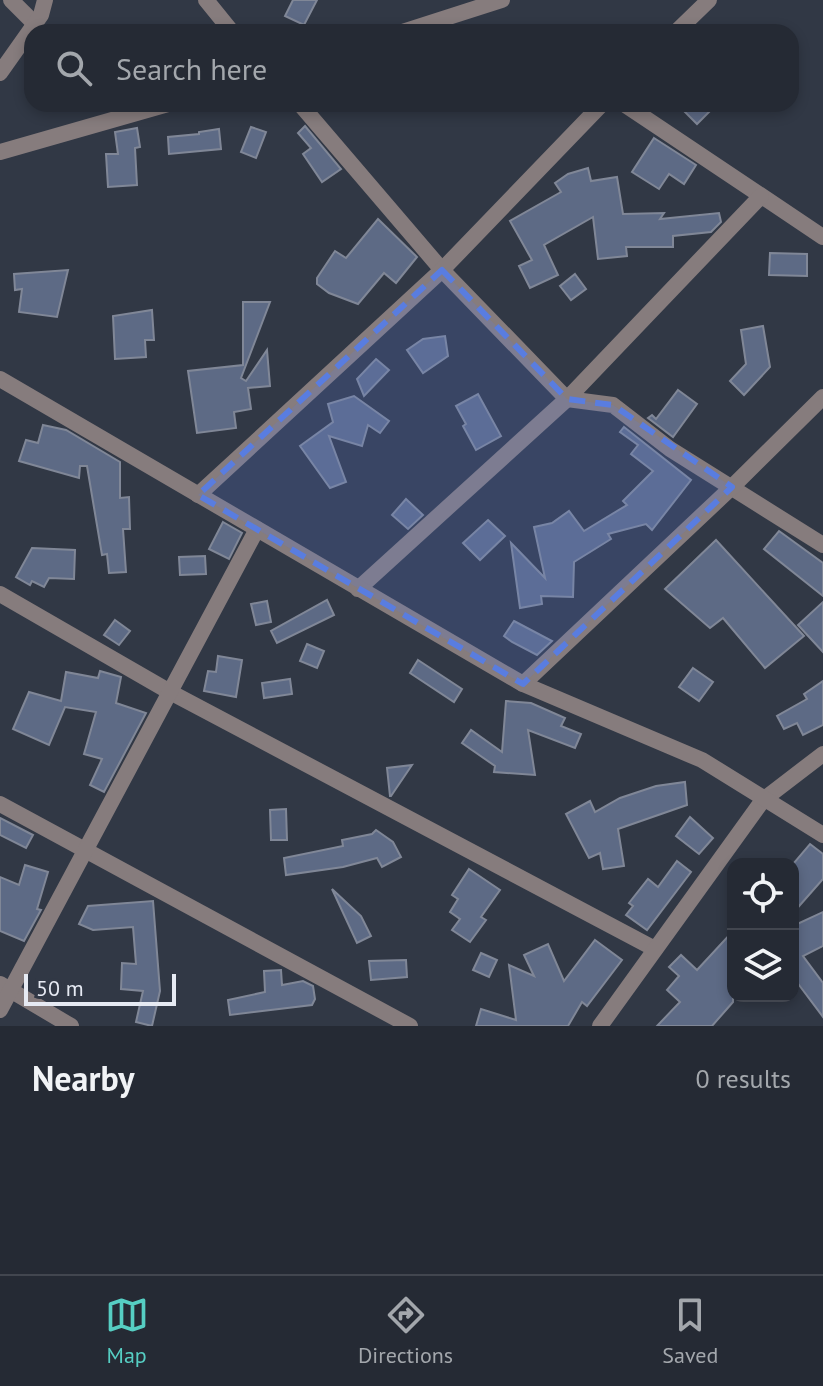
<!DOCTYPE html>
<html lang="en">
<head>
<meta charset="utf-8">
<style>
	body { margin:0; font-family:"PT Sans",sans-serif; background:#2d323c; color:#f1f3f6 }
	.controls { position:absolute; right:24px; bottom:24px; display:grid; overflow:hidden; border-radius:16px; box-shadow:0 4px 12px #0003 }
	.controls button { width:72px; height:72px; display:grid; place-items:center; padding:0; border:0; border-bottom:2px solid #42464f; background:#252a34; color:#f1f3f6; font:40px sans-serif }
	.scale { position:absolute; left:24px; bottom:20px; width:152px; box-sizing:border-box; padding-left:8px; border:4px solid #e6eaf3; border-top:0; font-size:22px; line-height:28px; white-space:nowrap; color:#e6eaf3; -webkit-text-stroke:6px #313845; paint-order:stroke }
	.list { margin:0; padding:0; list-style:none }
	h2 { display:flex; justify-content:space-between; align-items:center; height:104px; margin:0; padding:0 32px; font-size:34px }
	h2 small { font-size:26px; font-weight:400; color:#a3a7ac }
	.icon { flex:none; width:44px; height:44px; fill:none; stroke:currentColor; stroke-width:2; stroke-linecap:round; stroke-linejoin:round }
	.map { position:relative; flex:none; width:823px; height:1026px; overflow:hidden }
	.search { position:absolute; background:#252a34; box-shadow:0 4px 12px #0003; left:24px; right:24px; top:24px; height:88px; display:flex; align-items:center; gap:20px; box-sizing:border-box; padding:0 28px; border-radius:24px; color:#a3a7ac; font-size:30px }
	.sheet { height:248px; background:#252a34 }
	nav { display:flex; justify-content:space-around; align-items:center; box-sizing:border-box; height:112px; border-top:2px solid #42464f; background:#252a34; font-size:22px; color:#a3a7ac }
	nav a { display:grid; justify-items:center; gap:4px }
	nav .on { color:#56cec3 }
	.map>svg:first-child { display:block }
	.building { fill:#5d6a85; stroke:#808797; stroke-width:2 }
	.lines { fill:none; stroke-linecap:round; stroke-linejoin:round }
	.minor { stroke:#867c7d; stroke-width:16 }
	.tertiary { stroke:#867c7d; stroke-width:16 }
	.marked { fill:#597de0; fill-opacity:0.2; stroke:#597de0; stroke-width:6; stroke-dasharray:16 10; stroke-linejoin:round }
</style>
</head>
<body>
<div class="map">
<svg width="823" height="1026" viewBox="0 0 823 1026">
	<rect width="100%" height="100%" fill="#313845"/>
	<g class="building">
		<polygon points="293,0 317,0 304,25 285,16"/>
		<polygon points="677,104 717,104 697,124"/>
		<polygon points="305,126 341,169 322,182 303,154 311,148 298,133"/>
		<polygon points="251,127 266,132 256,158 241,152"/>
		<polygon points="137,128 140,147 135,148 137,185 108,187 106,154 118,154 115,132"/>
		<polygon points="219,129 221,149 169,154 168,137 199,134 199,132"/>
		<polygon points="654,138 696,165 684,184 669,174 659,189 632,172"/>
		<polygon points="588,168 591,181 617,177 623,214 664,213 660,219 719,213 721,222 711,232 673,236 673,247 626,247 627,256 598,259 593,217 544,245 558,275 530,288 519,266 532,260 510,221 561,192 555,183 568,174"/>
		<polygon points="378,219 417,257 396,283 384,273 358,304 329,293 317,284 317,278 335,251 346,258"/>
		<polygon points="770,253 807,254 807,276 769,275"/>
		<polygon points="68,270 57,317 19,312 22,289 15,290 14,274"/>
		<polygon points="575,274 586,289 571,300 560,286"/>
		<polygon points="243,302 270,302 241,378 246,381 267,350 270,386 248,388 251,409 234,412 236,428 197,433 188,371 243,365"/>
		<polygon points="152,310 154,340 145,340 146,357 115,359 113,316"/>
		<polygon points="763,326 770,367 744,395 730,381 746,364 741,330"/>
		<polygon points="445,336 448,356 423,373 407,350 423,339"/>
		<polygon points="376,359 389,370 364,396 357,379"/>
		<polygon points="678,390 697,404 673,437 648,418 652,415 656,419"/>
		<polygon points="478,394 501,436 476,450 463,426 466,424 456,406"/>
		<polygon points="354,396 389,421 380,433 368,425 362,446 329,436 346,482 330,488 300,446 333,422 328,404"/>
		<polygon points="43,425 66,430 120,462 120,498 129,497 130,529 123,529 126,572 109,573 107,554 102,555 87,466 80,466 79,478 19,461 26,440 38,443"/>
		<polygon points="624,427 691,480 652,530 646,524 608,534 611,539 574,562 573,597 541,596 542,604 520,608 511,543 545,578 534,527 552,523 569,511 584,531 627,505 623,501 653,471 631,454 638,445 620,432"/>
		<polygon points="406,499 423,515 408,529 392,515"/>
		<polygon points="488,520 505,536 480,560 463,543"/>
		<polygon points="223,522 242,533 229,559 209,549"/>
		<polygon points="779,531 823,563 823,596 764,549"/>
		<polygon points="716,540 804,636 765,668 723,618 710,628 665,589"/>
		<polygon points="32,548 75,550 74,579 49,578 44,587 32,581 30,585 16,577"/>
		<polygon points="205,556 206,574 180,575 179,557"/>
		<polygon points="327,600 334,615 277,643 271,631"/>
		<polygon points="267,601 271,622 256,625 251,604"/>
		<polygon points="823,602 823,652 798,625"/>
		<polygon points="115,620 130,631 119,645 104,635"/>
		<polygon points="514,621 552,641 537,655 512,642 504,636"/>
		<polygon points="307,644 324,651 317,668 300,661"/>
		<polygon points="218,656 242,660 236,697 204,691 208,671 216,672"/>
		<polygon points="418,660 462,689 454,702 410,673"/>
		<polygon points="693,668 713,682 699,701 679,687"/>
		<polygon points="100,671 121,677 116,703 146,713 104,792 90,785 102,759 84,754 96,712 65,707 49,745 13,729 29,692 61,701 66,672 98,678"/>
		<polygon points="290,679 292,694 264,698 262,683"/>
		<polygon points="823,681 823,725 803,735 797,723 784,729 777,716 807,699 804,694"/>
		<polygon points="506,701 531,703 565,718 561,726 581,734 575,748 528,730 535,775 494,772 495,766 462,743 471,730 502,752"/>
		<polygon points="412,765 391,796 390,796 387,768"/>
		<polygon points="685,782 687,805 618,829 624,866 603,869 600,853 589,858 566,814 590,801 595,812 620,798 656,786"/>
		<polygon points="286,809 287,840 271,840 270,810"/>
		<polygon points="690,817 713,838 699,854 676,836"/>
		<polygon points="0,818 33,835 26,848 0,835"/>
		<polygon points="376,830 393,842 401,857 382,867 377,858 343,867 286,875 284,858 343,846 342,840 372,834"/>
		<polygon points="810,844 823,854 823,879 793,913 793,864"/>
		<polygon points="677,861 691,872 647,930 626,915 633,906 629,903 648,879 658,887"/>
		<polygon points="25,865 48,872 37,909 41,910 24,941 0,931 0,877 19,885"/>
		<polygon points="469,869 500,890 481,917 486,920 470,942 452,930 460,919 450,912 458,899 452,895"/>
		<polygon points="332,889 361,916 371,936 357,943"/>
		<polygon points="153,901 160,991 152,1026 136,1022 143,991 121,989 122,963 136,964 133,927 93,930 79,924 88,906"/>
		<polygon points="823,912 823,946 803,956 823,983 823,1017 793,977 793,926"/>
		<polygon points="733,931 733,1002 712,1026 657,1026 680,1002 667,990 679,976 669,967 681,955 697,970"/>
		<polygon points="595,940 622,960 587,1006 582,1002 568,1026 476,1026 481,1009 516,1020 509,965 534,976 524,955 548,944 564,981"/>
		<polygon points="481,953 497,960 489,977 473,970"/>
		<polygon points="406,960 407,977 371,980 369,961"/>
		<polygon points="281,970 282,985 303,981 313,986 315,999 312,1005 230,1015 228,1000 265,992 264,971"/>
	</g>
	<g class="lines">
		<g class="minor">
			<polyline points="11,0 35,24"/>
			<polyline points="206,0 232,32"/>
			<polyline points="402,32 502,0"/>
			<polyline points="676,32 709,0"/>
			<polyline points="0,73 41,15 45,0"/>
			<polyline points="300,104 442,270 567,399 613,405 670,449 823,545"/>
			<polyline points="624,104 823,237"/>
			<polyline points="0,152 168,104"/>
			<polyline points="198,495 442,270 602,104"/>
			<polyline points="358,589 567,399 761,196"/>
			<polyline points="0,594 170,692 655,949"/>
			<polyline points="523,684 732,487 823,397"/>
			<polyline points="0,804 410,1026"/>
			<polyline points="0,984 71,1026"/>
			<polyline points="0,1010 257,529"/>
			<polyline points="600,1026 763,800 823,754"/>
		</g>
		<polyline class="tertiary" points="0,379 523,684 702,760 823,835"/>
	</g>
	<path class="marked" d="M442,270L567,399L613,405L732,487L523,684L198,495Z"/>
</svg>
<div class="controls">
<button><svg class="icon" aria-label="locate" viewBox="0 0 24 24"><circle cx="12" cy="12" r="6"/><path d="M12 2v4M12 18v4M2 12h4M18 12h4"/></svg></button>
<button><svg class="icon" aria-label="layers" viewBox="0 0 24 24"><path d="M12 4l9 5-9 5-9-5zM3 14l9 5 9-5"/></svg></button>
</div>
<div class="scale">50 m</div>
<div class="search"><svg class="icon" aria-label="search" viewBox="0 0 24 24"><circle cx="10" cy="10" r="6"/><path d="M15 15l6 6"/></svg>Search here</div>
</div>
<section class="sheet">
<h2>Nearby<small>0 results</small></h2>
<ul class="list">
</ul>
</section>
<nav>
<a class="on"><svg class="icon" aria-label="map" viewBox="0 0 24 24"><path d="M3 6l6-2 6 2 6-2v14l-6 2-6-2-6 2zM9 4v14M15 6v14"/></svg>Map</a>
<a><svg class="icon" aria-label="directions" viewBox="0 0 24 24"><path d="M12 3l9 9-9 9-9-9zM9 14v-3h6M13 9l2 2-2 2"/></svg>Directions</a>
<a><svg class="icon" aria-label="saved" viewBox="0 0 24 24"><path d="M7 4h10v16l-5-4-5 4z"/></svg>Saved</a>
</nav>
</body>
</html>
